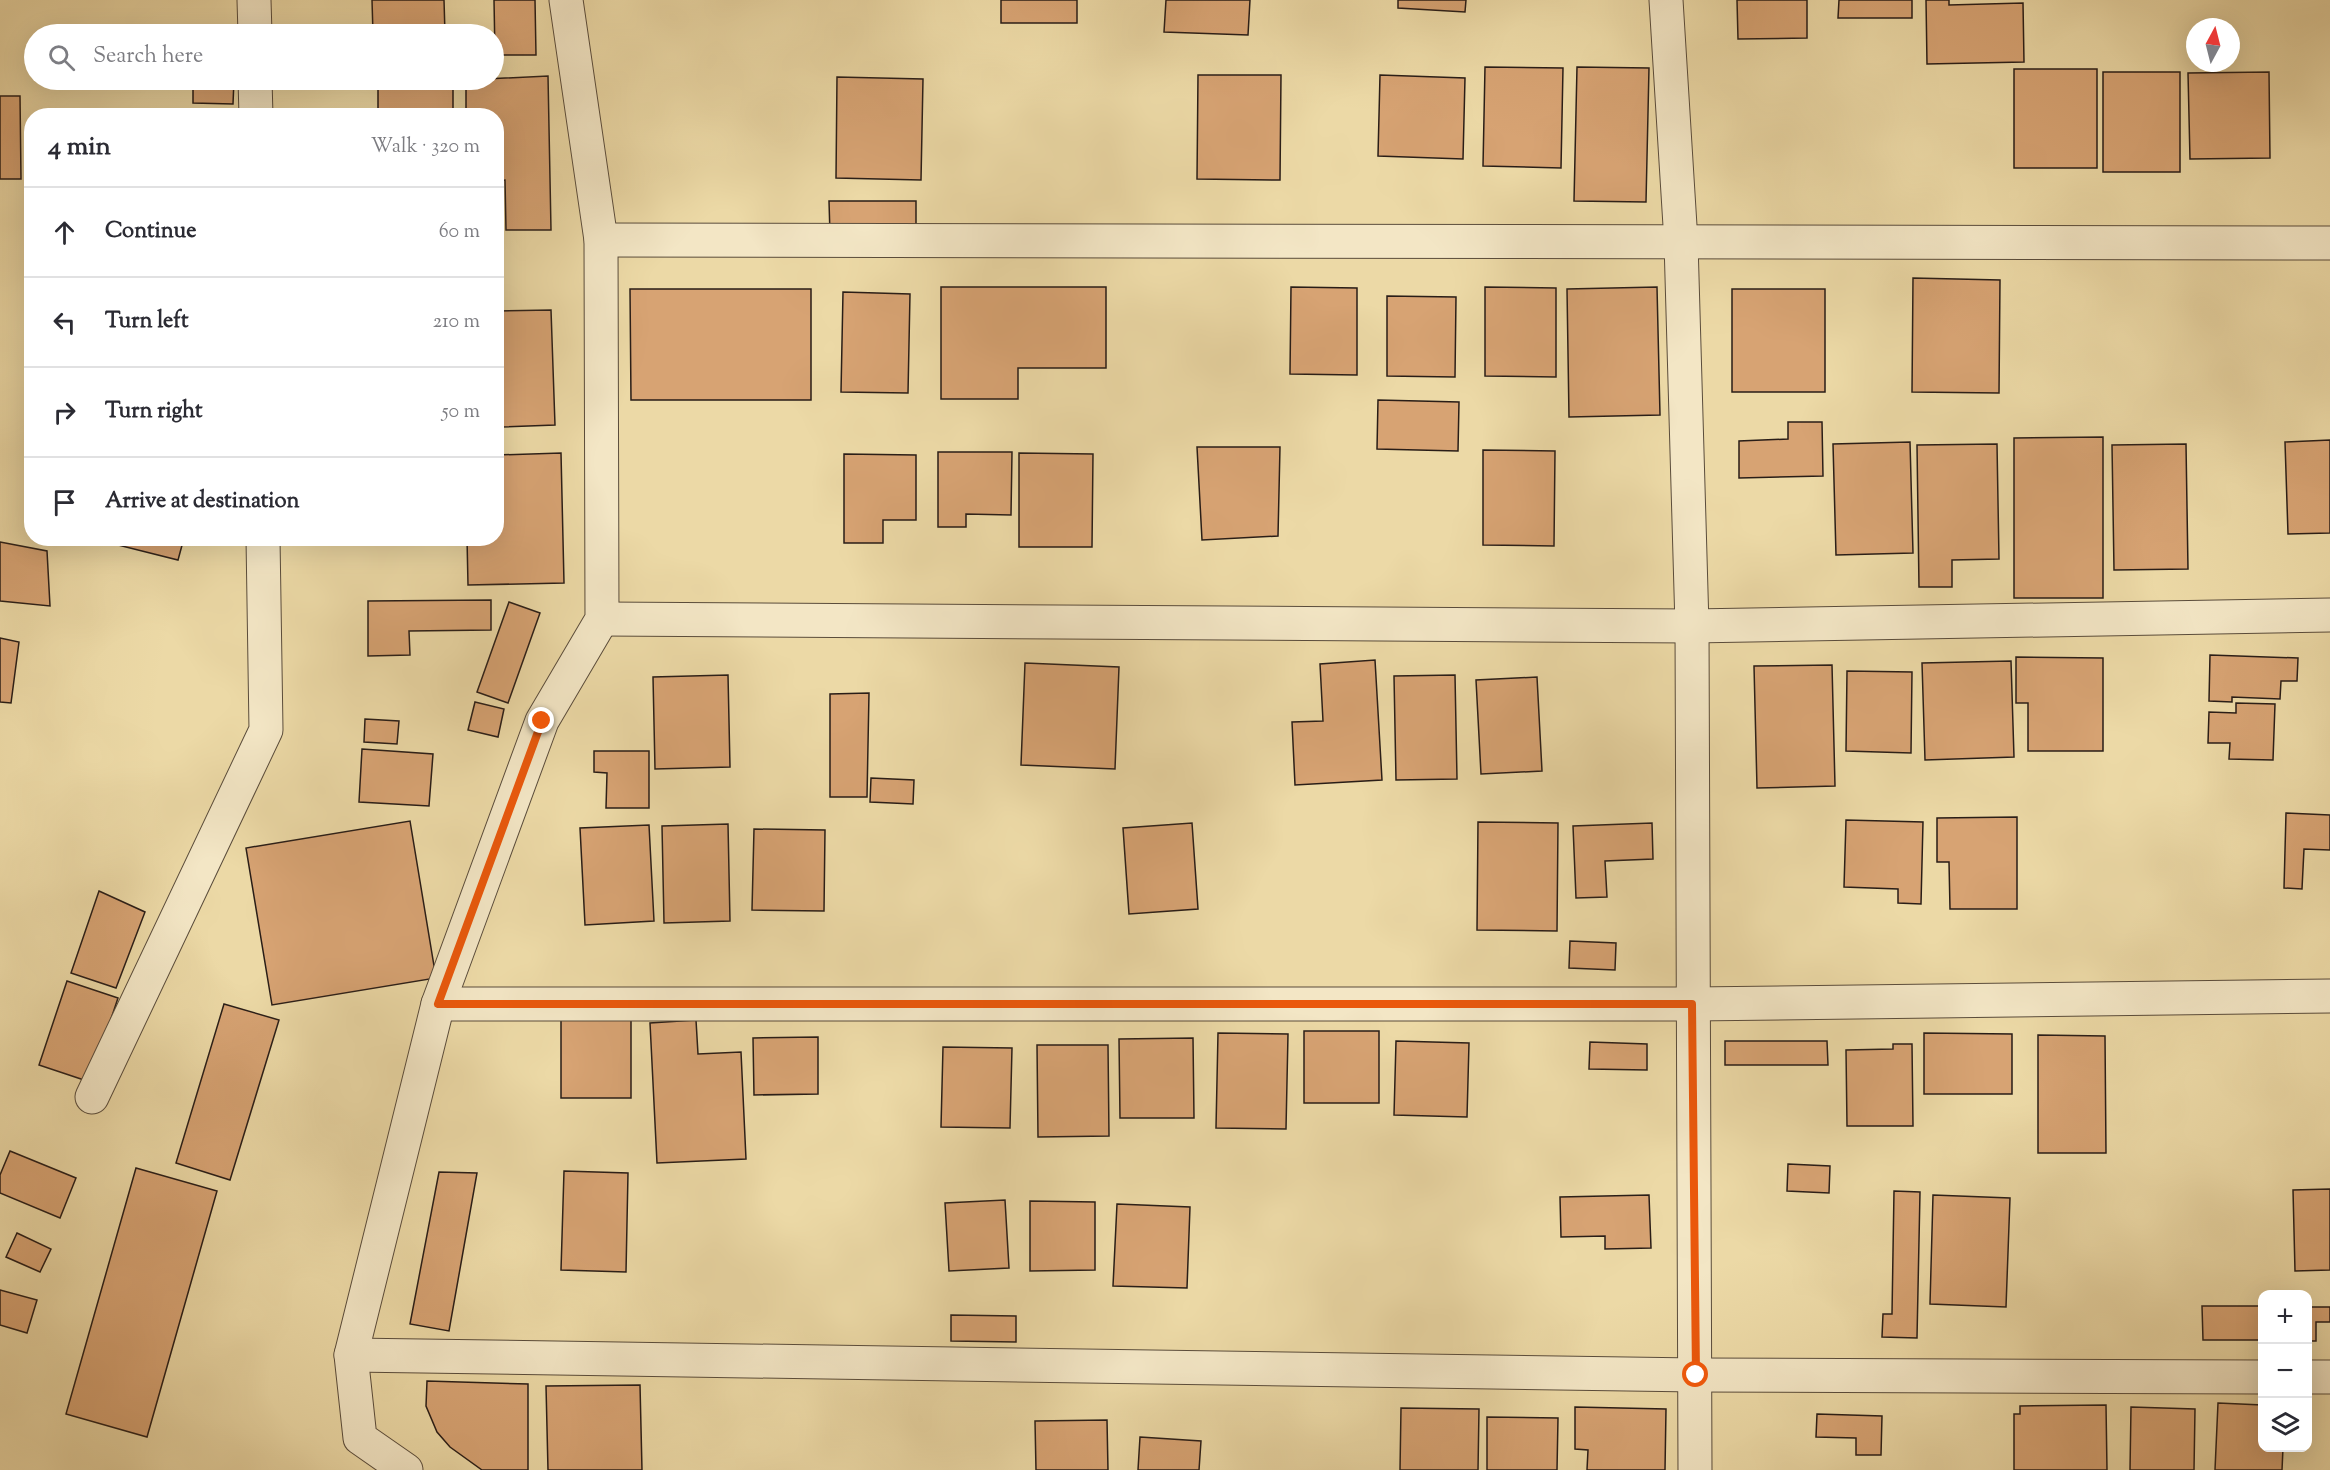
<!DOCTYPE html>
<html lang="en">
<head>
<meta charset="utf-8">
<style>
	body { margin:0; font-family:"Sorts Mill Goudy",serif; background:#f7f7f7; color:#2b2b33 }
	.controls { position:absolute; right:18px; bottom:18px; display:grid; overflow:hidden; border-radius:12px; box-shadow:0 6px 24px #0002 }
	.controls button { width:54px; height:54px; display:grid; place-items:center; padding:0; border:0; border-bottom:2px solid #e1e1e2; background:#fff; color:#2b2b33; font:30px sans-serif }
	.compass { position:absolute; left:2186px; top:18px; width:54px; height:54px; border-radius:50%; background:#fff; box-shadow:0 6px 24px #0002; rotate:7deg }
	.stop { position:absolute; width:18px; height:18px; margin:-14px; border:4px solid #ea580c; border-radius:50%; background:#fff }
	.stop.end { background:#ea580c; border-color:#fff; box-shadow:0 2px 6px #0008 }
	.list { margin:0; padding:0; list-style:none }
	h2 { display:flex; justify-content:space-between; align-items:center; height:78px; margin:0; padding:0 24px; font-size:26px }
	h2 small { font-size:20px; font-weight:400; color:#7c7c81 }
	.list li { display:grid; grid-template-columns:39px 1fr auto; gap:18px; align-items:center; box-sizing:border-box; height:90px; padding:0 24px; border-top:2px solid #e1e1e2 }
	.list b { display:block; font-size:22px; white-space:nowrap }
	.list em { font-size:20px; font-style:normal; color:#7c7c81 }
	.icon { flex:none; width:33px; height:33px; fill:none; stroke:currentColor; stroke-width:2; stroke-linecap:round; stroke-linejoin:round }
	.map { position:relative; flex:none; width:2330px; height:1470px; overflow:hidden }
	.search { position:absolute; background:#fff; box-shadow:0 6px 24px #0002; left:24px; top:24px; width:480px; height:66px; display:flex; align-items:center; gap:15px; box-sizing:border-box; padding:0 21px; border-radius:33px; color:#7c7c81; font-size:22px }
	.panel { position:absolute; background:#fff; box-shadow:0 6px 24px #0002; left:24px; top:108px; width:480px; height:438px; border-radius:24px }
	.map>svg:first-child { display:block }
	.building { fill:#d7a373; stroke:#291d17; stroke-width:1.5 }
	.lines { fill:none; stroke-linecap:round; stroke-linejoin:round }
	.minor-casing { stroke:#5a4c3b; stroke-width:35 }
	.minor { stroke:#f3e6c5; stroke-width:33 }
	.route { stroke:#ea580c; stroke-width:8 }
</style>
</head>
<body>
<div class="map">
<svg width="2330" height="1470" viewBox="0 0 2330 1470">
	<rect width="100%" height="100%" fill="#ecd9a6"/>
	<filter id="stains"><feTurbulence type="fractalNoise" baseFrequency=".00333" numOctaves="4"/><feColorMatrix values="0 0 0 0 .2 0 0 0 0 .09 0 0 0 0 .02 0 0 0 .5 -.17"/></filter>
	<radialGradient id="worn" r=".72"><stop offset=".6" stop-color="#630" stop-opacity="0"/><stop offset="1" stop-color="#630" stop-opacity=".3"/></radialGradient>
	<g class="building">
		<polygon points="372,0 444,0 445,34 373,34"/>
		<polygon points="494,0 535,0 536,55 495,55"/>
		<rect x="1001" y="0" width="76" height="23"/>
		<polygon points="1166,0 1250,0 1248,35 1164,32"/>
		<polygon points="1398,0 1466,0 1465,12 1398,8"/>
		<polygon points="1737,0 1807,0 1807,38 1738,39"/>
		<polygon points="1839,0 1912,0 1912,18 1838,18"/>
		<polygon points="1926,0 1949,0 1949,5 2023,3 2024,62 1927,64"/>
		<polygon points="1485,67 1563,68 1561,168 1483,166"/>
		<polygon points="1577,67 1649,68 1646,202 1574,201"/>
		<rect x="2014" y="69" width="83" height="99"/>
		<rect x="2103" y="72" width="77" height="100"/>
		<polygon points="2269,72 2270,158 2190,159 2188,73"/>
		<polygon points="1198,75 1281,75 1280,180 1197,179"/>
		<polygon points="1380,75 1465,78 1463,159 1378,156"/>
		<polygon points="548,76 551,230 506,230 505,180 496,181 496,116 466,116 466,80"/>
		<polygon points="837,77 923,79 921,180 836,178"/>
		<polygon points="193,80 234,80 233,104 193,103"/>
		<rect x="378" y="80" width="75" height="36"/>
		<polygon points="0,96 20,96 21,179 0,179"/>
		<polygon points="829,201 916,201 916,234 830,234"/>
		<polygon points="1913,278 2000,280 1999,393 1912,392"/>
		<polygon points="941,287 1106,287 1106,368 1018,368 1018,399 941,399"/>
		<polygon points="1291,287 1357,288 1357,375 1290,374"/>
		<polygon points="1485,287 1556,288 1556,377 1485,376"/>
		<polygon points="1657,287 1660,415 1569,417 1567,289"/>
		<polygon points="630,289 811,289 811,400 631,400"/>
		<rect x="1732" y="289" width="93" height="103"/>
		<polygon points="843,292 910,294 908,393 841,392"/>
		<polygon points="1387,296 1456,297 1455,377 1387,376"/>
		<polygon points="551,310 555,425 502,427 498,311"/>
		<polygon points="1378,400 1459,402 1458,451 1377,449"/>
		<polygon points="1788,422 1822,422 1823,476 1739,478 1739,441 1788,439"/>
		<polygon points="2103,437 2103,598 2014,598 2014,438"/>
		<polygon points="2330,440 2330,533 2288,534 2285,442"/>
		<polygon points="1910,442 1913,553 1836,555 1833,444"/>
		<polygon points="1997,444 1999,559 1952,560 1952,587 1919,587 1917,445"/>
		<polygon points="2186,444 2188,569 2114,570 2112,445"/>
		<polygon points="1197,447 1280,447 1278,536 1202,540"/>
		<polygon points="1483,450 1555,451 1554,546 1483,545"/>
		<polygon points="938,452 1012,452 1011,515 966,514 966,527 938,527"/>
		<polygon points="561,453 564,583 468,585 467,538 496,538 496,455"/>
		<polygon points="1019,453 1093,454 1092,547 1019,547"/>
		<polygon points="844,454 916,455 916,520 883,520 883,543 844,543"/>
		<polygon points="111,538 184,538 178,560 110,543"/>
		<polygon points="0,542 47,551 50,606 0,601"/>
		<polygon points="491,600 491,630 409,631 410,655 368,656 368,601"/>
		<polygon points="509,602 540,613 508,703 477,692"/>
		<polygon points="0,638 19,642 11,703 0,702"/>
		<polygon points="2210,655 2298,658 2297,681 2281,681 2280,699 2232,697 2232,702 2209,701"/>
		<polygon points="2016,657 2103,658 2103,751 2028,751 2028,703 2016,703"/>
		<polygon points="1375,660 1382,780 1295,785 1292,722 1323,721 1320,664"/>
		<polygon points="2011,661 2014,757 1925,760 1922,663"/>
		<polygon points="1025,663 1119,667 1115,769 1021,765"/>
		<polygon points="1832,665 1835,786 1757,788 1754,666"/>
		<polygon points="1847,671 1912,672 1911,753 1846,751"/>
		<polygon points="728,675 730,767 655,769 653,677"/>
		<polygon points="1455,675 1457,779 1396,780 1394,676"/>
		<polygon points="1537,677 1542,771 1481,774 1476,680"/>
		<polygon points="869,693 867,797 830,797 830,694"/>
		<polygon points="475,702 504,709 498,737 468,730"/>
		<polygon points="2236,703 2275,704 2273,760 2229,759 2230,743 2208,743 2209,712 2236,713"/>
		<polygon points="365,719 399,721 397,744 364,742"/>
		<polygon points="362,749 433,754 429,806 359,802"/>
		<polygon points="594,751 649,751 649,808 606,808 607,773 594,772"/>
		<polygon points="871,778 914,780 913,804 870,802"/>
		<polygon points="2286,813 2330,815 2330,850 2304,849 2302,889 2284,888"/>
		<polygon points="2017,817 2017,909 1950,909 1949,862 1937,862 1937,818"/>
		<polygon points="1846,820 1923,822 1921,904 1898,903 1898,889 1844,887"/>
		<polygon points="410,821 436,978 272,1005 246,848"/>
		<polygon points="1478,822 1558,823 1557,931 1477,930"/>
		<polygon points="1192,823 1198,909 1129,914 1123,828"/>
		<polygon points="1652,823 1653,859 1605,861 1607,897 1576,898 1573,826"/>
		<polygon points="728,824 730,921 664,923 662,826"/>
		<polygon points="649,825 654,921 585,925 580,828"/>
		<polygon points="754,829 825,830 824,911 752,910"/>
		<polygon points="99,891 145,912 116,988 71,973"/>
		<polygon points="1570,941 1616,943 1615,970 1569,968"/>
		<polygon points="67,981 118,998 90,1082 39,1065"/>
		<polygon points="224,1004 279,1020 230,1180 176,1163"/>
		<rect x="561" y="1010" width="70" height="88"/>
		<polygon points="696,1020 698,1054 741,1052 746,1159 657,1163 650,1023"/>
		<rect x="1304" y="1031" width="75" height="72"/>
		<polygon points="1218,1033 1288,1034 1286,1129 1216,1128"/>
		<polygon points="1924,1033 2012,1034 2012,1094 1924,1094"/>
		<polygon points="2038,1035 2105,1036 2106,1153 2038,1153"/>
		<polygon points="818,1037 818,1094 754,1095 753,1038"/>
		<polygon points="1193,1038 1194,1118 1120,1118 1119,1039"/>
		<polygon points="1396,1041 1469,1043 1467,1117 1394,1115"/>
		<polygon points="1725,1041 1827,1041 1828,1065 1725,1065"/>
		<polygon points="1590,1042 1647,1044 1647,1070 1589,1069"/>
		<polygon points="1893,1044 1912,1044 1913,1126 1847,1126 1846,1050 1893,1049"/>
		<polygon points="1037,1045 1108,1045 1109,1136 1038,1137"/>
		<polygon points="943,1047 1012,1048 1010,1128 941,1127"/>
		<polygon points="10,1151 76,1178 60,1218 0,1193 0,1175"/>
		<polygon points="1788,1164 1830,1166 1829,1193 1787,1191"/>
		<polygon points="136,1168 217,1191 147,1437 66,1414"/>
		<polygon points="564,1171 628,1173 626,1272 561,1270"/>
		<polygon points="439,1172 477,1173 449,1331 410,1324"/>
		<polygon points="2330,1189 2330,1270 2295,1271 2293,1190"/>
		<polygon points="1894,1191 1920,1192 1917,1338 1882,1337 1883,1314 1892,1314"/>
		<polygon points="1649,1195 1651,1248 1605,1249 1605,1236 1561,1237 1560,1197"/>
		<polygon points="1933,1195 2010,1198 2006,1307 1930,1304"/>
		<polygon points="1005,1200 1009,1268 949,1271 945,1203"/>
		<polygon points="1030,1201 1095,1202 1095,1270 1030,1271"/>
		<polygon points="1117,1204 1190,1207 1187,1288 1113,1286"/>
		<polygon points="17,1233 51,1249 40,1272 6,1257"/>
		<polygon points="0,1290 37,1300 27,1333 0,1325"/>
		<polygon points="2202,1306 2262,1306 2262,1340 2203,1340"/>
		<polygon points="2308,1307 2330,1307 2330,1322 2316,1322 2316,1341 2308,1341"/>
		<polygon points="951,1315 1016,1316 1016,1342 951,1341"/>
		<polygon points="427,1381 528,1384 528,1470 482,1470 450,1447 437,1432 426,1406"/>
		<polygon points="640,1385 642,1470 548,1470 546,1386"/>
		<polygon points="2218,1403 2262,1405 2262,1448 2283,1448 2282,1470 2215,1470"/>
		<polygon points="2106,1405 2107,1470 2014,1470 2014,1414 2020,1414 2020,1406"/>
		<polygon points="1575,1407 1666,1409 1665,1470 1587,1470 1588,1450 1575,1449"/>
		<polygon points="2131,1407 2195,1409 2194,1470 2130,1470"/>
		<polygon points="1401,1408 1479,1409 1478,1470 1400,1470"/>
		<polygon points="1817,1414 1882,1416 1881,1455 1856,1455 1856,1438 1816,1437"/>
		<polygon points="1487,1417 1558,1418 1557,1470 1487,1470"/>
		<polygon points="1107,1420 1108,1470 1036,1470 1035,1421"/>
		<polygon points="1140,1437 1201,1441 1199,1470 1138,1470"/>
	</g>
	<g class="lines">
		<defs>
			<g id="minor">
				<polyline points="254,0 255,34"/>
				<polyline points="1666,0 1681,242 1692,626 1695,1470"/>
				<polyline points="255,80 256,116"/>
				<polyline points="601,240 2330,243"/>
				<polyline points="602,619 1692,626 2330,615"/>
				<polyline points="438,1004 1692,1004 2330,996"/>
				<polyline points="92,1097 266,730 263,538"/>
				<polyline points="351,1355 1696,1375 2262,1377"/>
				<polyline points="2308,1377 2330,1377"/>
				<polyline points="406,1470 360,1438 351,1355 438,1004 542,721 602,619 601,240 566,0"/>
			</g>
		</defs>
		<use href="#minor" class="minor-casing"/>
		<use href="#minor" class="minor"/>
	</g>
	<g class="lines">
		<polyline class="route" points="542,721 438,1004 1692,1004 1696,1375"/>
	</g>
	<rect width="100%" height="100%" filter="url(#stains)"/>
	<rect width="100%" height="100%" fill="url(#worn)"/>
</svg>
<div class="controls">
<button>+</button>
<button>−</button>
<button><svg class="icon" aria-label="layers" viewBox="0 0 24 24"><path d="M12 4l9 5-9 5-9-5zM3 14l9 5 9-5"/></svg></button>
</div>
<svg class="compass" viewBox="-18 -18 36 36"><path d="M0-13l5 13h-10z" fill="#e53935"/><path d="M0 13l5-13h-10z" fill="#7c7c81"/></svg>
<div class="stop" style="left:1696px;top:1375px"></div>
<div class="stop end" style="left:542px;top:721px"></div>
<div class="search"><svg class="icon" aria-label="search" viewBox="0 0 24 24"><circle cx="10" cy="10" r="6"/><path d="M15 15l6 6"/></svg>Search here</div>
<section class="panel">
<h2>4 min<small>Walk · 320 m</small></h2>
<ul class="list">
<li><svg class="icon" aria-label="ahead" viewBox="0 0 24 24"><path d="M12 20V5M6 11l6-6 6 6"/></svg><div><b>Continue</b></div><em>60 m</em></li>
<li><svg class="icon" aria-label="left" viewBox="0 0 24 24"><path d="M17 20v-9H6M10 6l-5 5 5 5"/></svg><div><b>Turn left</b></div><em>210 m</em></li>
<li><svg class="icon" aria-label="right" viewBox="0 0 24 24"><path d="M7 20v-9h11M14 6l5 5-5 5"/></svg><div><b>Turn right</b></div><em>50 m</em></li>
<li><svg class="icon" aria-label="arrive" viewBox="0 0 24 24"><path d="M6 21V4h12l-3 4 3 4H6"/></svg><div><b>Arrive at destination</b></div></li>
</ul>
</section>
</div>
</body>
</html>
